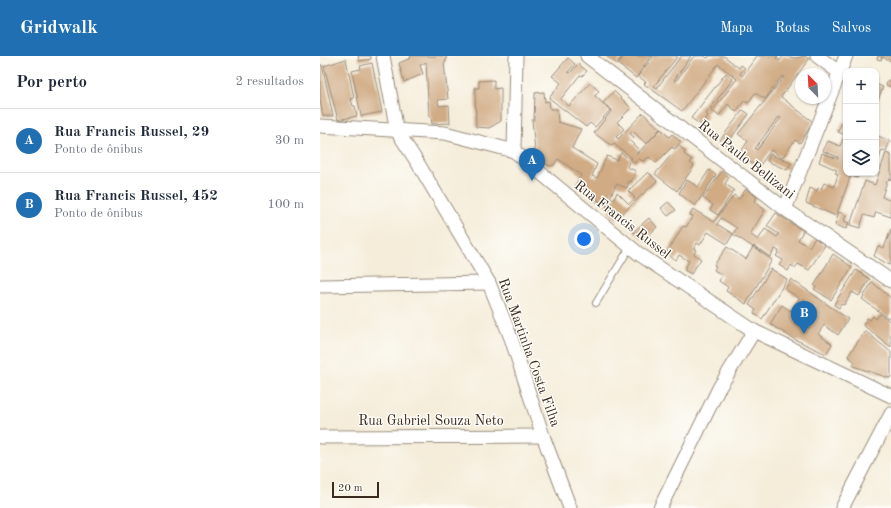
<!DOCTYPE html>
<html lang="pt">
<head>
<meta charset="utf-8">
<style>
	body { margin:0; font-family:"Old Standard TT",serif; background:#f6f6f7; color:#1f2937 }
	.controls { position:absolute; right:12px; top:12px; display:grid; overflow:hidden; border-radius:8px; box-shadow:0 1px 3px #0004 }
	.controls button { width:36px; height:36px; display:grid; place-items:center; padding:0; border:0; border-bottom:1px solid #e0e1e3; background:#fff; color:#1f2937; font:20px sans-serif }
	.compass { position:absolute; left:475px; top:12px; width:36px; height:36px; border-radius:50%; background:#fff; box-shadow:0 1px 3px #0004; rotate:336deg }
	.scale { position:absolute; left:12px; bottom:10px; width:47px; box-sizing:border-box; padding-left:4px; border:2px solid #3b2a1e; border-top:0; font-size:11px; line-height:14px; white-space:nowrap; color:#3b2a1e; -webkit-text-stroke:3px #fdfcf7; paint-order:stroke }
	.you { position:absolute; left:264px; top:183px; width:14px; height:14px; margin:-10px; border:3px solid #fff; border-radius:50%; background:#1a73e8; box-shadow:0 0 0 6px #1a73e833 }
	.badge { display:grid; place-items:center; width:26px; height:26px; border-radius:50%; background:#1f6fb2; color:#fff; font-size:13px; font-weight:700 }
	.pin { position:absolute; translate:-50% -33px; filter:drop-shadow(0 1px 2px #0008) }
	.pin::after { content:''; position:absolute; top:21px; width:14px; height:12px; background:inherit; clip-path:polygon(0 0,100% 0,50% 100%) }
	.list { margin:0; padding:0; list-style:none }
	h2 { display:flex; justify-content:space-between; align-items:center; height:52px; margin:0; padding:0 16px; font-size:17px }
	h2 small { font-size:13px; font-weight:400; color:#747a83 }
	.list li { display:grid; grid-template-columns:26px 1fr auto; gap:12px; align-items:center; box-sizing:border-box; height:64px; padding:0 16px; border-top:1px solid #e0e1e3 }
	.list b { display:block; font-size:15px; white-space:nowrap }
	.list p { margin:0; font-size:13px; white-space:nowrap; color:#747a83 }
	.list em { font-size:13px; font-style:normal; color:#747a83 }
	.icon { flex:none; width:22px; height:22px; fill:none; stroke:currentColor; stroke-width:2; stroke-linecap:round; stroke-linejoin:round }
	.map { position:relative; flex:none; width:571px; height:452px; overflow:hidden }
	header { display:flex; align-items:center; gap:24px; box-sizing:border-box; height:56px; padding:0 20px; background:#1f6fb2; color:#fff }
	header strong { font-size:19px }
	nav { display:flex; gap:22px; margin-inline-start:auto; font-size:14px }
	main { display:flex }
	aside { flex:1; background:#fff }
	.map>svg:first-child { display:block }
	.building { fill:#d0ab84; fill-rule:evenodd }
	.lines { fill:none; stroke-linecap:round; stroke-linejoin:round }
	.lane-casing { stroke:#988c7c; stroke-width:8 }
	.street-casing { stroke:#988c7c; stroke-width:15 }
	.lane { stroke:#fff; stroke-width:6 }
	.street { stroke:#fff; stroke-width:13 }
	.labels { text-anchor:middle; stroke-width:3; stroke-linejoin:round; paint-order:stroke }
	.street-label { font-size:14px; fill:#3b2a1e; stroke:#fdfcf7 }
</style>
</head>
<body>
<header>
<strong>Gridwalk</strong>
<nav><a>Mapa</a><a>Rotas</a><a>Salvos</a></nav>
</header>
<main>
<aside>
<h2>Por perto<small>2 resultados</small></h2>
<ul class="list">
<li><span class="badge">A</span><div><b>Rua Francis Russel, 29</b><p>Ponto de ônibus</p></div><em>30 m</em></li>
<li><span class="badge">B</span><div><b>Rua Francis Russel, 452</b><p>Ponto de ônibus</p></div><em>100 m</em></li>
</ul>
</aside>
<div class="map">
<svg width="571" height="452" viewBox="0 0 571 452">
	<rect width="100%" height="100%" fill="#fdfcf7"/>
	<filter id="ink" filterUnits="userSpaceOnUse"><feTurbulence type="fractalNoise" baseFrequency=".025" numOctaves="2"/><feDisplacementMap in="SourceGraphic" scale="8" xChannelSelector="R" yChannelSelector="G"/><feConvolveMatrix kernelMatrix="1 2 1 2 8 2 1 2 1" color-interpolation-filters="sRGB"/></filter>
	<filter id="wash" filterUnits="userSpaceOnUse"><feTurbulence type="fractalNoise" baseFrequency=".012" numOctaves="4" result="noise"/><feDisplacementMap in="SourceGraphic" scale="16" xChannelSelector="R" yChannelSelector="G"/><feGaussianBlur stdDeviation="0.9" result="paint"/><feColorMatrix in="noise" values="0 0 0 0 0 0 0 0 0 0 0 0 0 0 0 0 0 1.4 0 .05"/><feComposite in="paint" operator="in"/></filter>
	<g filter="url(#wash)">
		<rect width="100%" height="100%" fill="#f5edda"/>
		<g id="blocks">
			<g class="building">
				<polygon points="38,0 51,0 51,3 39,5"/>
				<polygon points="90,0 126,0 126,6 124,7 128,43 118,44 119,50 129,49 130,67 112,68 111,60 109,61 106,6 100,9 103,18 84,26 79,7 91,2"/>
				<polygon points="286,0 302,0 297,8"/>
				<path d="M304,0H358L334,30L337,32L361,0H371L354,24L356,25L374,0H384L388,2L389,0H404L419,12L421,9L425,12L420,18L422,20L437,0H458L456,2L460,5L463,0L476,2L485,0L489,3L461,41L493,66L480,87L475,84L462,102L451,94L438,112L419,98L428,85L418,78L464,21L462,20L445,43L435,37L428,47L424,45L416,56L408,48L399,60L392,55L417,23L398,8L362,55L324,28L326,26L318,20L333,1L331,0L316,22L298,8ZM459,61L461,62L437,94L435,92Z"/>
				<polygon points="558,0 571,0 571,5 562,1 561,4 557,3"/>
				<polygon points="248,2 255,8 248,16 250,17 258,8 267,15 262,20 260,19 240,44 242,44 249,50 270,27 279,35 275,40 290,54 275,71 270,67 266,71 229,42 241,27 232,20"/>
				<polygon points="26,3 34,42 31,43 33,50 35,50 37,60 18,64 4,10"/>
				<polygon points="52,7 62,56 41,60 32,15 41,13 40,10"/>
				<polygon points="0,9 2,9 13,60 3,60 0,44"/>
				<polygon points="406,17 413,23 386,58 388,60 381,69 371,62"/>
				<polygon points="174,24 174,33 181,32 181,65 169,72 156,71 155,32 159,32 159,25"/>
				<polygon points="568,24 571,25 571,31 566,29"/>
				<polygon points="556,28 563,31 556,49"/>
				<polygon points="294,35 311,52 297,66 304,73 296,81 298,83 323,57 340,73 326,88 313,75 310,78 314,81 310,85 319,94 316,99 341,73 349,81 352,78 361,86 354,93 352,91 336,107 329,101 323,105 319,103 315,107 310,103 307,111 316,115 311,126 309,125 307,132 296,128 290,142 294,144 297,136 309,148 315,142 308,135 328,116 337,125 296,163 288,155 290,152 270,139 271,137 256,129 261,119 238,103 234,109 228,110 221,103 215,95 212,64 214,64 215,37 224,36 225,46 229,45 230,53 237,53 238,66 261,73 252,92 277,108 272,120 277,122 287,100 297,104 301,97 310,103 312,102 294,88 292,90 274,77 292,54 283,47"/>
				<polygon points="423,54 429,58 406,89 400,84"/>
				<polygon points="522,65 526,67 526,117 539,117 537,122 531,119 516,160 486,147 490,132 497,135 498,132 501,133 504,127 514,131 518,118 515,117 517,114 499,106 502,97 518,103 518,101 503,95 508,85 520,90 525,79 518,76"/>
				<polygon points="556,79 570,85 566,95 562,94 558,105 556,104"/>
				<polygon points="359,90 365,95 364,98 372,104 370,107 374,110 357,135 335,118"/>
				<polygon points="566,97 571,99 571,124 569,123 567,125 562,141 571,145 571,161 556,156 554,162 544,159 540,172 530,169 545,125 555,129"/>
				<polygon points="450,98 471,107 467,114 447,105"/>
				<polygon points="389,114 396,119 375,150 359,137 367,124 378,131"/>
				<polygon points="402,115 409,121 405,128 414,134 398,159 390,154 393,149 383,142"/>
				<polygon points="426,133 437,141 434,146 445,154 430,178 438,184 445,173 457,181 459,178 447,170 456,157 483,175 478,184 489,191 495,182 505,189 489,214 478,208 475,212 471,209 468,215 459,209 463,204 456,200 459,195 455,193 450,201 434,190 433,191 413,178 417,172 401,162 397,168 413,178 407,188 388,176 380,189 377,187 374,193 376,194 374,198 381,203 371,218 364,214 369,205 359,199 356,204 346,198 363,170 366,171 373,160 370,159 373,153 394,166 414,139 419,143"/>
				<polygon points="348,146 356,154 348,160 341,152"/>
				<polygon points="519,156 526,159 524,165 529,167 526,173 515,169"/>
				<polygon points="329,162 337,171 327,181 332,184 330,187 313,176"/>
				<polygon points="571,173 571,204 569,209 554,200 558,190 564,192"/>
				<polygon points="407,191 426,203 433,191 452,204 426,248 406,235 408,231 399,225 402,219 394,214 396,210 394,209"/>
				<polygon points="513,198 532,211 511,244 494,233 496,231 494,230"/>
				<polygon points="451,213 467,223 442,263 434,257 436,254 429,249"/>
				<polygon points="536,214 550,223 539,240 532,236 524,249 521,248 519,252 514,249 516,245"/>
				<path d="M471,223L528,263L518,279L504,269L498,278L512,288L506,298L474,283L450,268L462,249L471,255L479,242L465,233ZM484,243L495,250L489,259L496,263L489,272L484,268L485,266L483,264L489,255L480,249Z"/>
				<polygon points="552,226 571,242 571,258 568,262 542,243"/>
				<polygon points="560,258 571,266 571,291 543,269 547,262 550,264 553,260 556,263"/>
				<polygon points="545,275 571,296 571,321 569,322 533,310 535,306 528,300"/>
			</g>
		</g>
	</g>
	<g filter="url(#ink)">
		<use href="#blocks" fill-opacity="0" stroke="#988c7c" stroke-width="1"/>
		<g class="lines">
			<defs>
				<polyline id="lane" points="276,247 310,191"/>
				<g id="street">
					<polyline points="63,0 77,75 99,109 169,227 191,282 223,380 250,452"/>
					<polyline points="267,0 465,153 571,225"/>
					<polyline points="497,0 520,17"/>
					<polyline points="0,70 125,77 194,95 319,198 434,275 571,340"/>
					<polyline points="194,95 196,0"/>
					<polyline points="465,153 526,0"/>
					<polyline points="0,230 169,227"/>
					<polyline points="0,381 223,380"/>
					<polyline points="340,452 399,332 434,275"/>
					<polyline points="522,452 571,358"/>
				</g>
			</defs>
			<use href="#lane" class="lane-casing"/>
			<use href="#street" class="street-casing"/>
			<use href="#lane" class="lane"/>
			<use href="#street" class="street"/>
		</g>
	</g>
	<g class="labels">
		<g class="street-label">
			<text transform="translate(427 103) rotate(38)" y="5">Rua Paulo Bellizani</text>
			<text transform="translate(303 163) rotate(38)" y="5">Rua Francis Russel</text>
			<text transform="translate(210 296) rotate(70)" y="5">Rua Martinha Costa Filha</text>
			<text x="111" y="369">Rua Gabriel Souza Neto</text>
		</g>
	</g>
</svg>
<div class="controls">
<button>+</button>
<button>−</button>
<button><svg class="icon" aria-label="layers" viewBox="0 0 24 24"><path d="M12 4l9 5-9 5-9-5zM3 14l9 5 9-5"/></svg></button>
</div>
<svg class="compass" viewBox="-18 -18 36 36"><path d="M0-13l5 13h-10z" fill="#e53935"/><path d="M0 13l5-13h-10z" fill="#747a83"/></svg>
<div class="scale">20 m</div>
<div class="you"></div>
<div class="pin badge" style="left:212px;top:125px">A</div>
<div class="pin badge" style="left:484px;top:278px">B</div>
</div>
</main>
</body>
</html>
